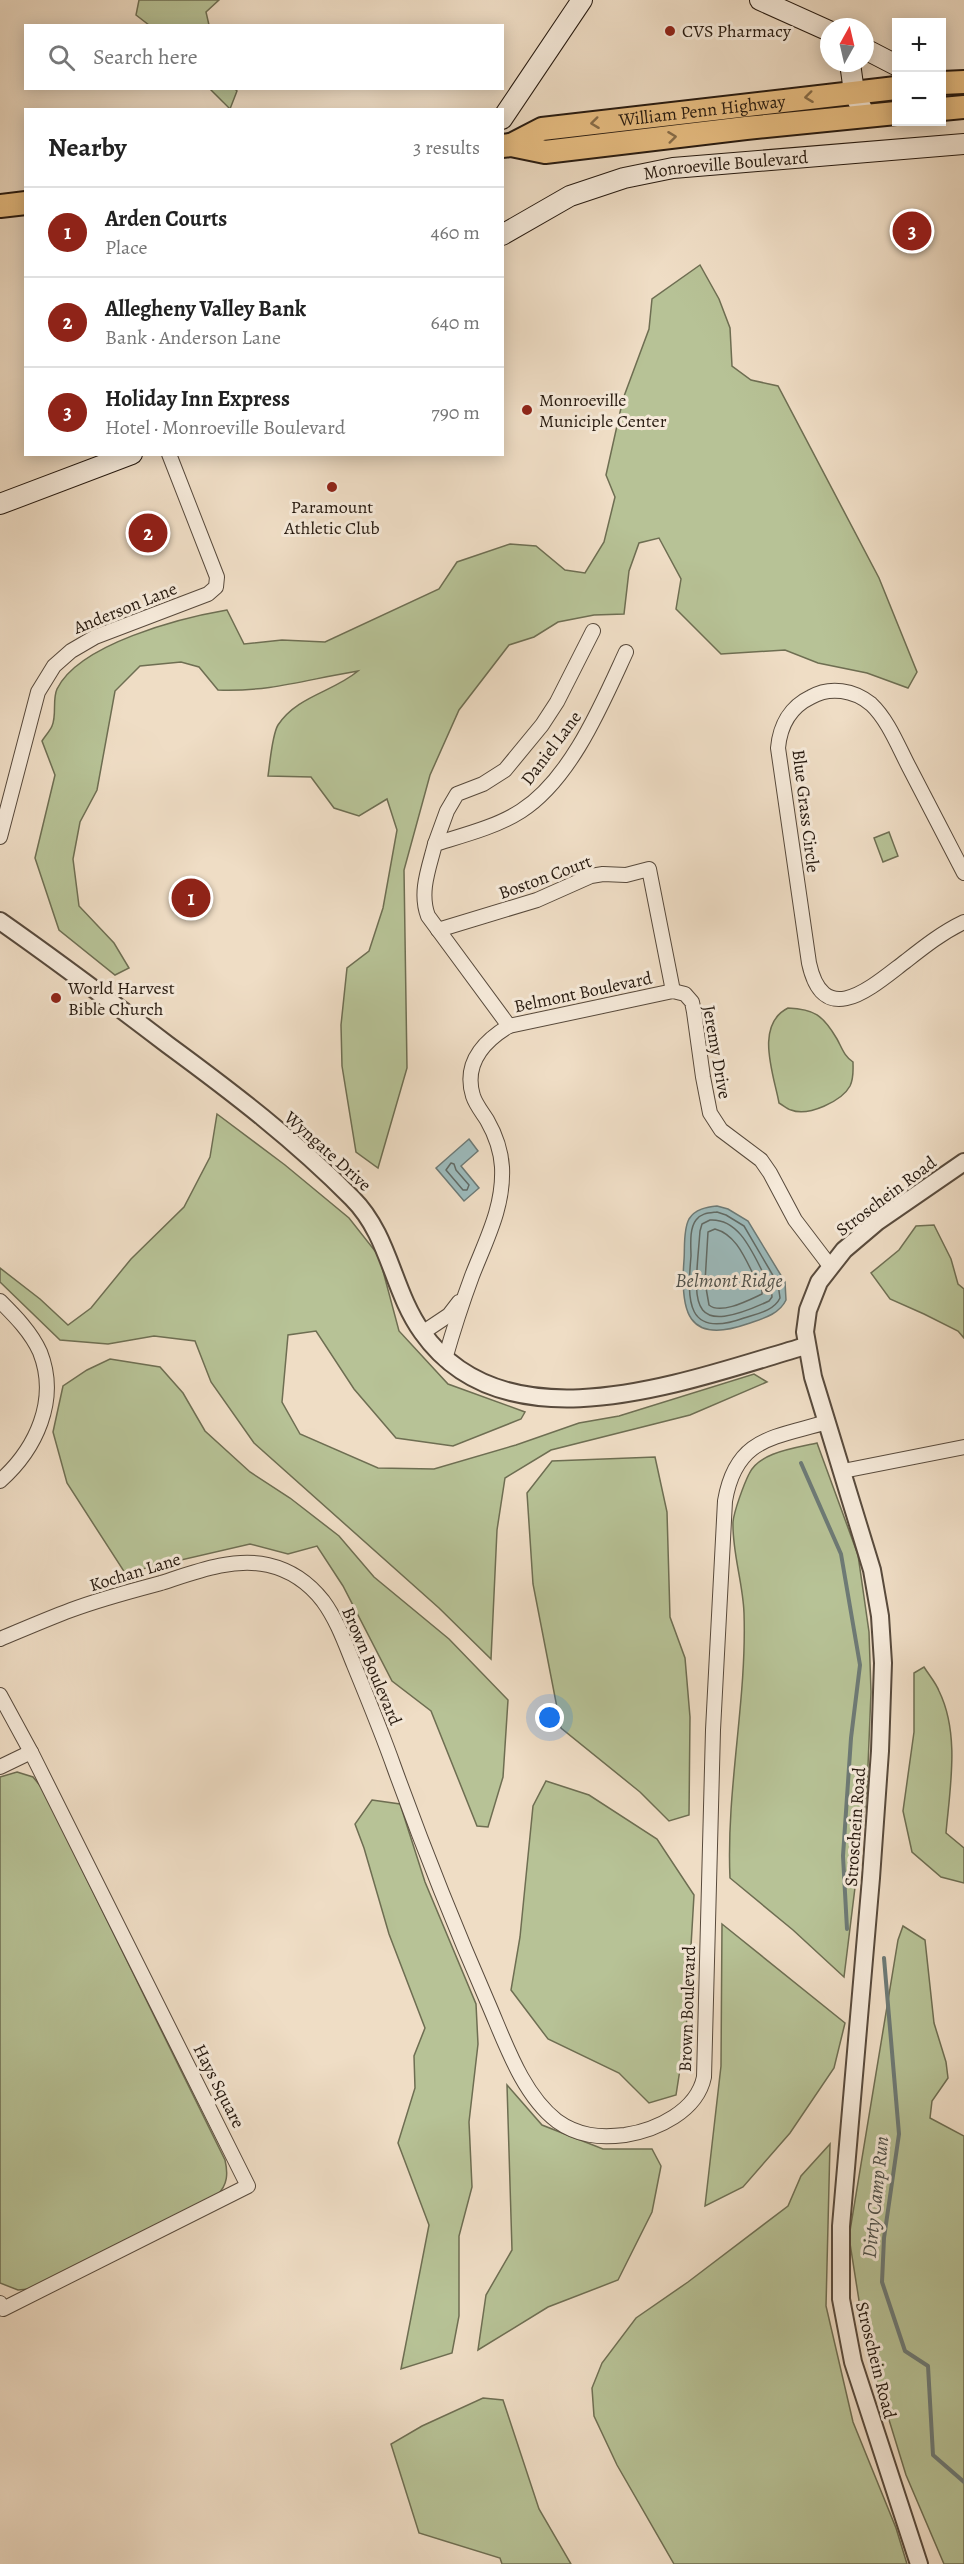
<!DOCTYPE html>
<html lang="en">
<head>
<meta charset="utf-8">
<style>
	body { margin:0; font-family:Alegreya,serif; background:#f2f2f2; color:#222 }
	.controls { position:absolute; right:18px; top:18px; display:grid; overflow:hidden; border-radius:0px; box-shadow:0 3px 15px #0003 }
	.controls button { width:54px; height:54px; display:grid; place-items:center; padding:0; border:0; border-bottom:2px solid #e0e0e0; background:#fff; color:#222; font:30px sans-serif }
	.compass { position:absolute; left:820px; top:18px; width:54px; height:54px; border-radius:50%; background:#fff; box-shadow:0 3px 15px #0003; rotate:8deg }
	.you { position:absolute; left:550px; top:1718px; width:21px; height:21px; margin:-15px; border:4px solid #fff; border-radius:50%; background:#1a73e8; box-shadow:0 0 0 9px #1a73e833 }
	.badge { display:grid; place-items:center; width:39px; height:39px; border-radius:50%; background:#8f2418; color:#fff; font-size:20px; font-weight:700 }
	.pin { position:absolute; translate:-50% -50%; border:3px solid #fff; box-shadow:0 2px 6px #0006 }
	.list { margin:0; padding:0; list-style:none }
	h2 { display:flex; justify-content:space-between; align-items:center; height:78px; margin:0; padding:0 24px; font-size:26px }
	h2 small { font-size:20px; font-weight:400; color:#767676 }
	.list li { display:grid; grid-template-columns:39px 1fr auto; gap:18px; align-items:center; box-sizing:border-box; height:90px; padding:0 24px; border-top:2px solid #e0e0e0 }
	.list b { display:block; font-size:22px; white-space:nowrap }
	.list p { margin:0; font-size:20px; white-space:nowrap; color:#767676 }
	.list em { font-size:20px; font-style:normal; color:#767676 }
	.icon { flex:none; width:33px; height:33px; fill:none; stroke:currentColor; stroke-width:2; stroke-linecap:round; stroke-linejoin:round }
	.map { position:relative; flex:none; width:964px; height:2564px; overflow:hidden }
	.search { position:absolute; background:#fff; box-shadow:0 3px 15px #0003; left:24px; top:24px; width:480px; height:66px; display:flex; align-items:center; gap:15px; box-sizing:border-box; padding:0 21px; border-radius:0px; color:#767676; font-size:22px }
	.panel { position:absolute; background:#fff; box-shadow:0 3px 15px #0003; left:24px; top:108px; width:480px; height:348px; border-radius:0px }
	.map>svg:first-child { display:block }
	.green { fill:#b7c296; stroke:#6e6e52; stroke-width:1.5 }
	.water { fill:#9cbabb; stroke:#6d7a76; stroke-width:1.5 }
	.lines { fill:none; stroke-linecap:round; stroke-linejoin:round }
	.shore { stroke:#616a65; stroke-width:1.5 }
	.stream { stroke:#6d7a76; stroke-width:4 }
	.minor-casing { stroke:#584a3c; stroke-width:16 }
	.tertiary-casing { stroke:#584a3c; stroke-width:20 }
	.secondary-casing { stroke:#26190f; stroke-width:22 }
	.trunk-casing { stroke:#26190f; stroke-width:26 }
	.minor { stroke:#f5e9d9; stroke-width:14 }
	.tertiary { stroke:#f5e9d9; stroke-width:16 }
	.secondary { stroke:#f5e9d9; stroke-width:20 }
	.trunk { stroke:#e8be82; stroke-width:22 }
	.oneway { stroke:#876c48 }
	.poi-dot { fill:#8f2418; stroke:#f5e9d9; stroke-width:2 }
	.labels { text-anchor:middle; stroke-width:6; stroke-linejoin:round; paint-order:stroke }
	.poi-label { font-size:18px; fill:#26190f; stroke:#f5e9d9; text-anchor:start }
	.street-label { font-size:18px; fill:#26190f; stroke:#f5e9d9 }
	.water-label { font-size:20px; font-style:italic; fill:#4f514b; stroke:#f5e9d9 }
</style>
</head>
<body>
<div class="map">
<svg width="964" height="2564" viewBox="0 0 964 2564">
	<rect width="100%" height="100%" fill="#efddc5"/>
	<filter id="stains"><feTurbulence type="fractalNoise" baseFrequency=".00333" numOctaves="4"/><feColorMatrix values="0 0 0 0 .2 0 0 0 0 .09 0 0 0 0 .02 0 0 0 .5 -.17"/></filter>
	<radialGradient id="worn" r=".72"><stop offset=".6" stop-color="#630" stop-opacity="0"/><stop offset="1" stop-color="#630" stop-opacity=".3"/></radialGradient>
	<g class="green">
		<polygon points="139,0 219,0 206,12 209,25 149,25 136,15"/>
		<polygon points="210,89 235,89 237,91 230,109"/>
		<path d="M700,265L719,299L730,328L732,366L751,380L778,386L879,578L917,672L908,688L867,673L818,663L785,650L721,654L676,609L681,579L659,538L639,543L629,571L624,614L594,615L558,622L534,637L509,645L459,710L430,775L404,870L407,1068L378,1168L356,1152L342,1066L341,1025L347,968L369,951L383,908L397,830L387,799L359,816L334,808L311,777L268,776C270,763 272,735 278,725C297,696 333,692 358,671C308,679 271,692 218,690L199,667L181,662L140,666L115,691L97,790L80,822L73,859L79,906L114,943L129,968L115,975L59,930L35,858L55,775L42,741C45,736 50,731 52,726C57,715 52,700 57,689C79,644 180,618 227,610L244,644L282,640L325,642L439,589L457,562L510,544L536,546L565,570L585,573L604,542L615,497L606,475L623,399L649,329L652,299Z"/>
		<polygon points="889,832 898,856 883,862 874,838"/>
		<path d="M788,1008C814,1009 823,1015 837,1039C842,1048 844,1056 853,1062C853,1070 854,1078 850,1086C842,1101 808,1117 791,1110C787,1109 783,1105 779,1103C774,1075 754,1025 788,1008Z"/>
		<polygon points="217,1114 285,1165 349,1218 379,1256 399,1331 448,1384 525,1412 521,1419 453,1446 396,1438 354,1389 316,1331 288,1335 282,1402 300,1434 378,1468 434,1469 516,1445 579,1423 619,1416 754,1374 767,1382 690,1415 551,1450 505,1478 497,1530 491,1659 439,1608 254,1443 211,1382 195,1341 154,1336 108,1344 60,1340 0,1282 0,1268 40,1299 68,1325 91,1308 131,1259 184,1207 210,1157"/>
		<polygon points="934,1225 951,1259 958,1284 964,1289 964,1338 958,1331 924,1314 890,1299 871,1273 899,1250 916,1226"/>
		<polygon points="110,1359 160,1367 183,1393 205,1431 250,1472 290,1498 339,1536 374,1577 449,1639 508,1700 503,1777 488,1827 477,1826 431,1711 392,1681 343,1586 317,1546 288,1554 250,1544 125,1573 67,1483 53,1432 63,1386 87,1370"/>
		<path d="M817,1443L858,1555L869,1632L871,1692L867,1790L844,1977L793,1930L730,1878C726,1789 747,1701 744,1613C743,1583 732,1552 733,1522C734,1511 744,1484 749,1474C759,1452 796,1448 817,1443Z"/>
		<polygon points="655,1457 667,1512 670,1617 685,1658 690,1717 689,1815 669,1821 640,1792 561,1728 533,1584 527,1493 552,1461"/>
		<path d="M924,1667C929,1675 936,1683 939,1691C960,1734 950,1787 946,1833L964,1848V1883L941,1877L912,1852L903,1811L914,1732V1673Z"/>
		<path d="M17,1772L33,1777L42,1788L225,2160C228,2173 228,2185 217,2195L29,2289L18,2290L0,2283V1777Z"/>
		<polygon points="546,1781 589,1795 657,1839 694,1895 686,2031 676,2095 649,2103 619,2073 548,2039 511,1990 520,1937 533,1806"/>
		<polygon points="372,1800 400,1804 425,1882 476,2004 478,2044 469,2122 472,2187 459,2236 459,2316 452,2353 401,2369 429,2225 398,2143 415,2088 414,2056 425,2028 389,1934 364,1848 355,1824"/>
		<polygon points="722,1924 845,2023 834,2068 790,2133 743,2187 705,2206 721,2066"/>
		<polygon points="903,1926 925,1940 934,2023 946,2062 948,2078 932,2101 930,2118 964,2136 964,2564 944,2564 906,2475 866,2345 849,2237 898,1940"/>
		<polygon points="507,2085 542,2125 603,2149 652,2149 661,2166 652,2212 618,2280 548,2307 478,2350 486,2295 512,2250"/>
		<polygon points="830,2144 826,2306 853,2422 896,2528 907,2564 674,2564 617,2465 594,2416 592,2388 602,2363 636,2318 688,2282 788,2206 801,2176"/>
		<polygon points="483,2398 503,2400 539,2509 571,2564 502,2564 500,2558 419,2533 391,2444 422,2426"/>
	</g>
	<g class="water">
		<polygon points="469,1139 478,1151 461,1166 479,1188 464,1201 436,1168"/>
		<path d="M717,1206L728,1209L748,1221L785,1282L786,1300C779,1315 761,1319 747,1324C687,1345 680,1311 684,1260C685,1248 683,1230 689,1219C695,1209 707,1207 717,1206Z"/>
	</g>
	<g class="lines">
		<g class="shore">
			<polygon points="451,1163 454,1164 456,1170 469,1185 467,1190 463,1190 446,1170"/>
			<path d="M717,1212L726,1215L744,1226L778,1284L780,1298C774,1311 756,1314 744,1318C686,1339 687,1301 691,1256C691,1246 689,1229 696,1220C701,1213 709,1213 717,1212Z"/>
			<path d="M710,1220C744,1218 756,1264 771,1287L772,1297L769,1301C683,1341 695,1299 700,1231L702,1224Z"/>
			<path d="M715,1229C741,1236 748,1269 762,1290V1294C749,1300 721,1315 709,1305L705,1282L708,1232Z"/>
		</g>
		<g class="stream">
			<polyline points="801,1463 841,1554 860,1665 851,1738 843,1856 847,1929"/>
			<polyline points="884,1958 899,2134 884,2238 882,2282 905,2351 928,2366 933,2455 964,2482"/>
		</g>
		<defs>
			<g id="minor">
				<polyline points="0,837 38,692 54,666 71,651 95,637 208,594 216,587 217,577 169,454"/>
				<polyline points="435,844 447,811 457,794 483,784 505,770 542,725 557,702 593,631"/>
				<path d="M964,873C946,838 927,802 909,767C898,746 888,720 871,704C854,690 830,686 811,697C790,707 780,726 778,748L809,963C824,1032 874,985 906,961C925,946 943,932 964,922"/>
				<polyline points="438,930 537,900 591,876 603,874 626,875 649,869 673,991"/>
				<path d="M509,1026L428,916C419,892 429,868 435,844C464,835 496,827 521,811C571,779 602,704 626,652"/>
				<path d="M0,1301C15,1316 31,1332 40,1352C59,1400 36,1449 0,1481"/>
				<polyline points="422,1333 449,1315 459,1302"/>
				<path d="M445,1359C453,1331 462,1303 472,1276C486,1240 504,1207 502,1167C501,1151 495,1134 487,1120C482,1112 476,1105 473,1096C463,1063 484,1041 509,1026L673,991L685,994L692,1002L694,1012L703,1077L710,1113L721,1130L761,1160L770,1173L795,1220L830,1266"/>
				<polyline points="843,1471 964,1447"/>
				<path d="M0,1639C24,1629 47,1619 71,1610C100,1599 131,1591 161,1583C195,1572 233,1557 268,1565C290,1570 309,1583 323,1601C337,1620 345,1643 354,1665C368,1699 382,1733 394,1767C423,1847 454,1925 488,2003C505,2042 522,2094 557,2121C578,2136 599,2138 625,2135C657,2130 697,2111 704,2077L713,1730L725,1501C736,1437 774,1438 827,1422"/>
				<polyline points="0,1695 31,1752 248,2186 3,2309 0,2303"/>
				<polyline points="0,1767 31,1752"/>
			</g>
			<g id="tertiary">
				<path d="M0,921C57,961 113,1003 168,1045C232,1092 296,1141 352,1198C390,1236 392,1290 422,1332C507,1453 693,1378 806,1346"/>
				<polyline points="919,2564 853,2362 841,2299 841,2226 871,1878 880,1751 883,1663 880,1616 872,1570 813,1377 805,1332 808,1310 819,1282 844,1250 877,1222 964,1162"/>
			</g>
			<g id="secondary">
				<polyline points="760,0 829,31"/>
				<polyline points="865,49 896,65"/>
				<polyline points="850,63 854,92 865,116"/>
				<polyline points="502,119 582,0"/>
				<path id="s1" d="M502,235L570,196L624,178L673,168L964,144"/>
				<polyline points="0,504 132,454"/>
			</g>
			<g id="trunk">
				<polyline points="942,83 964,82"/>
				<polyline points="942,109 964,107"/>
				<path id="s2" d="M511,145L542,129L896,88"/>
				<polyline points="502,146 511,145 545,152 746,128 896,113"/>
				<polyline points="0,206 26,203"/>
			</g>
		</defs>
		<use href="#minor" class="minor-casing"/>
		<use href="#tertiary" class="tertiary-casing"/>
		<use href="#secondary" class="secondary-casing"/>
		<use href="#trunk" class="trunk-casing"/>
		<use href="#minor" class="minor"/>
		<use href="#tertiary" class="tertiary"/>
		<use href="#secondary" class="secondary"/>
		<use href="#trunk" class="trunk"/>
	</g>
	<defs><path id="oneway-chevron" d="M-2-3.5L2.5 0L-2 3.5" fill="none" stroke-width="1.6" stroke-linecap="round" stroke-linejoin="round" transform="scale(1.5)"/></defs>
	<g class="oneway">
		<use href="#oneway-chevron" transform="translate(809 97) rotate(173)"/>
		<use href="#oneway-chevron" transform="translate(595 123) rotate(173)"/>
		<use href="#oneway-chevron" transform="translate(672 137) rotate(-7)"/>
	</g>
	<g class="poi-dot">
		<circle cx="670" cy="31" r="6"/>
		<circle cx="527" cy="410" r="6"/>
		<circle cx="332" cy="487" r="6"/>
		<circle cx="56" cy="998" r="6"/>
	</g>
	<g class="labels">
		<g class="poi-label">
			<text x="682" y="37">CVS Pharmacy</text>
			<text x="539" y="406">Monroeville<tspan x="539" dy="21">Municiple Center</tspan></text>
			<text x="332" y="513" text-anchor="middle">Paramount<tspan x="332" dy="21">Athletic Club</tspan></text>
			<text x="68" y="994">World Harvest<tspan x="68" dy="21">Bible Church</tspan></text>
		</g>
		<g class="street-label">
			<text dy="6" stroke="none"><textPath href="#s2" startOffset="196">William Penn Highway</textPath></text>
			<text dy="6" stroke="none"><textPath href="#s1" startOffset="238">Monroeville Boulevard</textPath></text>
			<text transform="translate(125 608) rotate(-22)" y="6">Anderson Lane</text>
			<text transform="translate(551 748) rotate(-53)" y="6">Daniel Lane</text>
			<text transform="translate(806 811) rotate(83)" y="6">Blue Grass Circle</text>
			<text transform="translate(545 877) rotate(-20)" y="6">Boston Court</text>
			<text transform="translate(583 992) rotate(-12)" y="6">Belmont Boulevard</text>
			<text transform="translate(717 1052) rotate(80)" y="6">Jeremy Drive</text>
			<text transform="translate(328 1151) rotate(42)" y="6">Wyngate Drive</text>
			<text transform="translate(886 1196) rotate(-37)" y="6">Stroschein Road</text>
			<text transform="translate(135 1572) rotate(-17)" y="6">Kochan Lane</text>
			<text transform="translate(372 1666) rotate(67)" y="6">Brown Boulevard</text>
			<text transform="translate(855 1827) rotate(-86)" y="6">Stroschein Road</text>
			<text transform="translate(687 2009) rotate(-88)" y="6">Brown Boulevard</text>
			<text transform="translate(219 2086) rotate(63)" y="6">Hays Square</text>
			<text transform="translate(876 2360) rotate(76)" y="6">Stroschein Road</text>
		</g>
		<g class="water-label">
			<text x="729" y="1287">Belmont Ridge</text>
			<text transform="translate(875 2197) rotate(-84)" y="7">Dirty Camp Run</text>
		</g>
	</g>
	<rect width="100%" height="100%" filter="url(#stains)"/>
	<rect width="100%" height="100%" fill="url(#worn)"/>
</svg>
<div class="controls">
<button>+</button>
<button>−</button>
</div>
<svg class="compass" viewBox="-18 -18 36 36"><path d="M0-13l5 13h-10z" fill="#e53935"/><path d="M0 13l5-13h-10z" fill="#767676"/></svg>
<div class="you"></div>
<div class="pin badge" style="left:191px;top:898px">1</div>
<div class="pin badge" style="left:148px;top:533px">2</div>
<div class="pin badge" style="left:912px;top:231px">3</div>
<div class="search"><svg class="icon" aria-label="search" viewBox="0 0 24 24"><circle cx="10" cy="10" r="6"/><path d="M15 15l6 6"/></svg>Search here</div>
<section class="panel">
<h2>Nearby<small>3 results</small></h2>
<ul class="list">
<li><span class="badge">1</span><div><b>Arden Courts</b><p>Place</p></div><em>460 m</em></li>
<li><span class="badge">2</span><div><b>Allegheny Valley Bank</b><p>Bank · Anderson Lane</p></div><em>640 m</em></li>
<li><span class="badge">3</span><div><b>Holiday Inn Express</b><p>Hotel · Monroeville Boulevard</p></div><em>790 m</em></li>
</ul>
</section>
</div>
</body>
</html>
